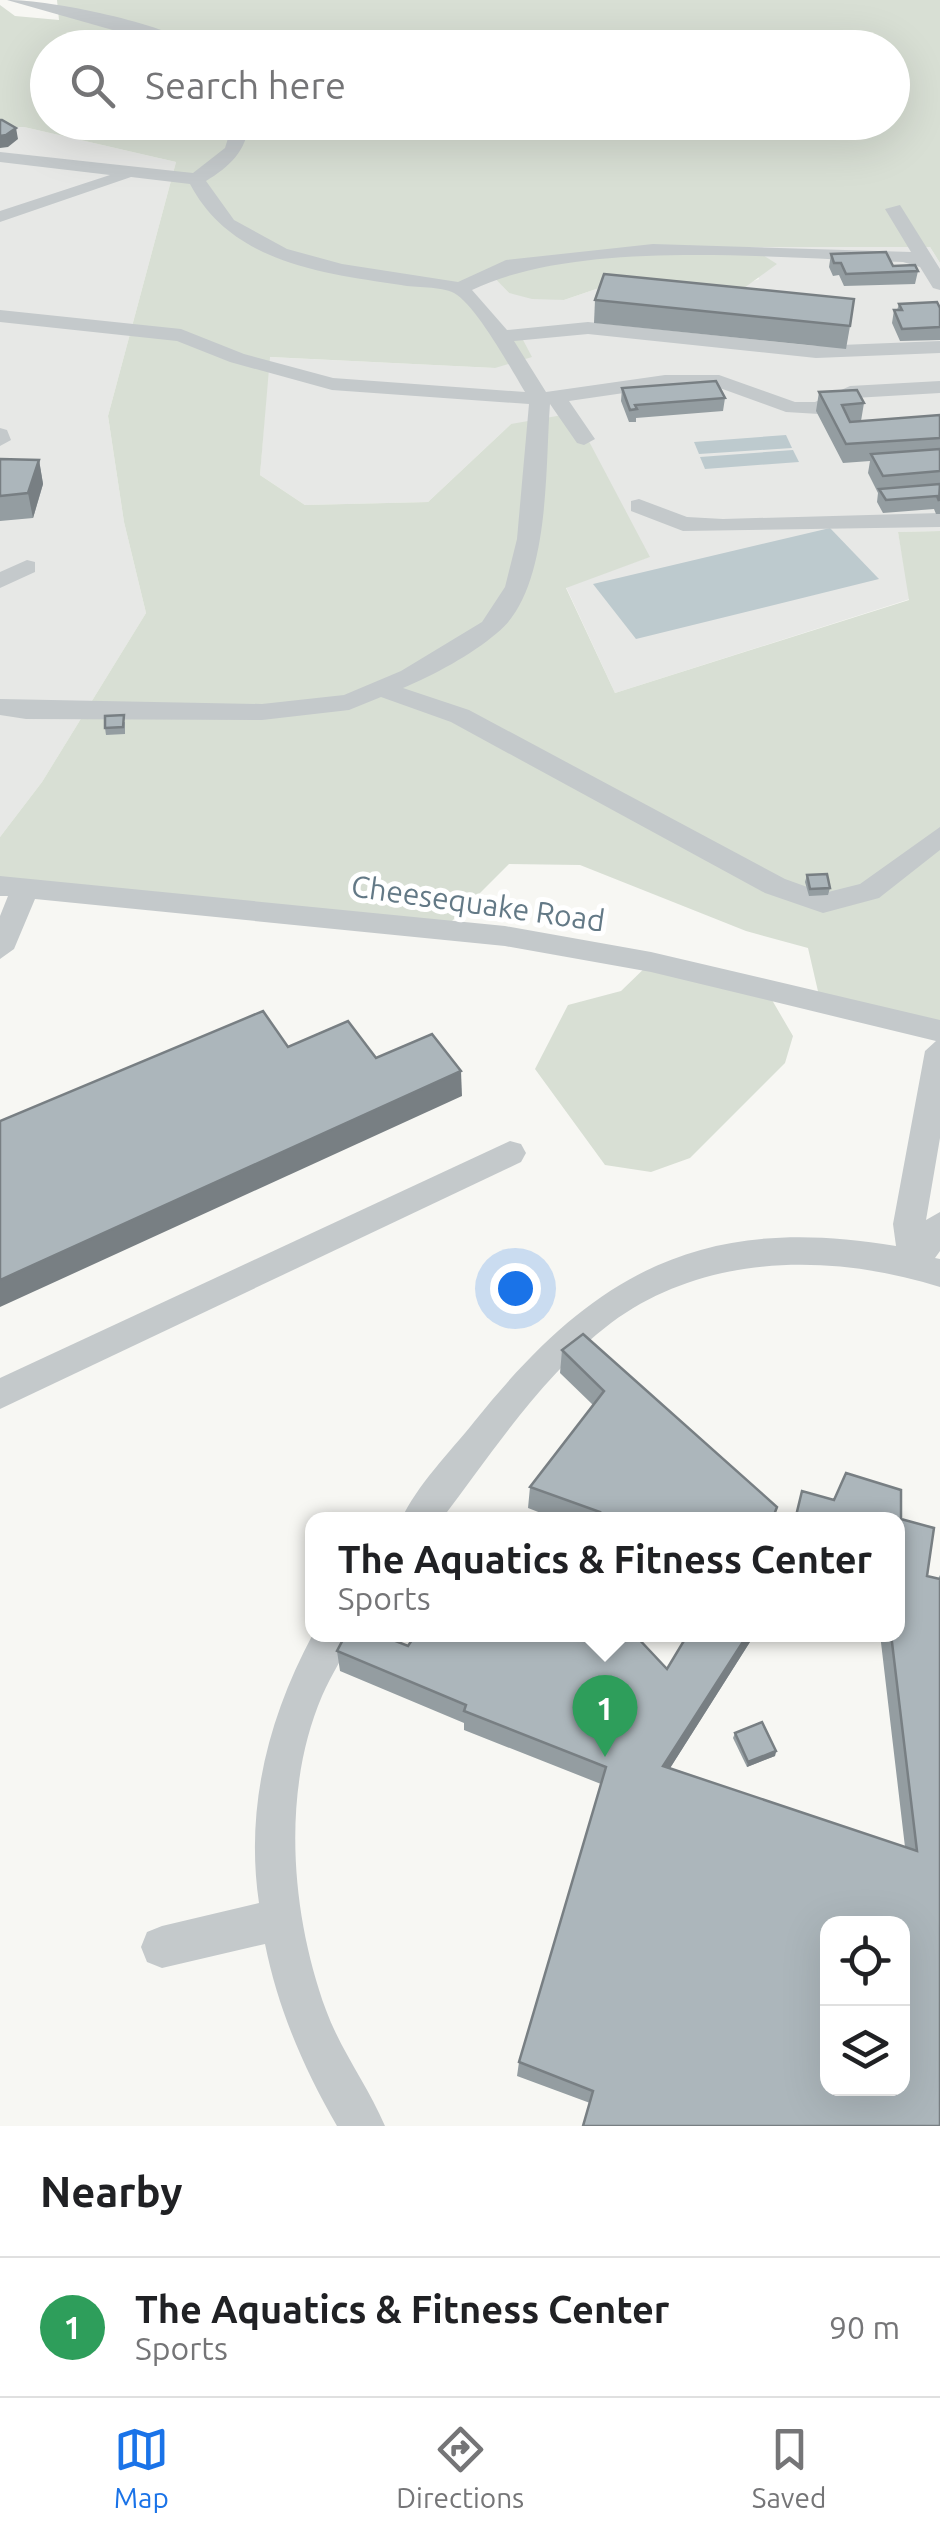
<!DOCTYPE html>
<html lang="en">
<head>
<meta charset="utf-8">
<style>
	body { margin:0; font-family:Ubuntu,sans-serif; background:#f6f6f6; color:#202124 }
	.controls { position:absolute; right:30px; bottom:30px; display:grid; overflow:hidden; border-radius:20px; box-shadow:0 10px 40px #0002 }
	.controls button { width:90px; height:90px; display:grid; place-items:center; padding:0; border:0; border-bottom:2px solid #e0e0e0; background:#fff; color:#202124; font:50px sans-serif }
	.you { position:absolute; left:515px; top:1288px; width:35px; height:35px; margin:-25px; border:8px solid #fff; border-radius:50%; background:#1a73e8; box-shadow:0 0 0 15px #1a73e833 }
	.badge { display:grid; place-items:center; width:65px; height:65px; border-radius:50%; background:#1a73e8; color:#fff; font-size:32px; font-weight:700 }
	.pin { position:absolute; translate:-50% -82px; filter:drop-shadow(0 2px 5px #0008) }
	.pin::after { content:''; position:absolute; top:52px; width:35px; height:30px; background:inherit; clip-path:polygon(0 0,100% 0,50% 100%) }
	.popup { position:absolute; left:305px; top:1512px; width:600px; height:130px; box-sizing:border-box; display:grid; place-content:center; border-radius:20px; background:#fff; filter:drop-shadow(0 2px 8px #0005); font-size:32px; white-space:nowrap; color:#757577 }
	.popup b { font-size:38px; color:#202124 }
	.popup::after { content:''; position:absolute; left:50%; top:100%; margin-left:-20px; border:20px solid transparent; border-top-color:#fff }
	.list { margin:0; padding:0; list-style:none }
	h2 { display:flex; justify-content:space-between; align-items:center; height:130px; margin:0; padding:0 40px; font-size:42px }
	h2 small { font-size:32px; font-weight:400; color:#757577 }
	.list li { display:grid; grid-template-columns:65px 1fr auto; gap:30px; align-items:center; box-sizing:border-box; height:140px; padding:0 40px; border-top:2px solid #e0e0e0 }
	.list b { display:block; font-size:38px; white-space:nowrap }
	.list p { margin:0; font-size:32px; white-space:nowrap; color:#757577 }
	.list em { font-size:32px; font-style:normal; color:#757577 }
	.icon { flex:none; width:55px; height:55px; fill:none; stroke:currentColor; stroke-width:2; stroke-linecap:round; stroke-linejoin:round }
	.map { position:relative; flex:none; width:940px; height:2126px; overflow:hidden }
	.search { position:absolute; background:#fff; box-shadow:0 10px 40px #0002; left:30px; right:30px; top:30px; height:110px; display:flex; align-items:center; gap:25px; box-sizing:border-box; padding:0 35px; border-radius:55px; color:#757577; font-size:38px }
	.sheet { height:270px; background:#fff }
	nav { display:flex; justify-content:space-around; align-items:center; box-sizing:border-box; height:140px; border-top:2px solid #e0e0e0; background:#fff; font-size:28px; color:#757577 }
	nav a { display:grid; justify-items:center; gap:5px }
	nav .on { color:#1a73e8 }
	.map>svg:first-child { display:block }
	.built { fill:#e7e8e6 }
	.green { fill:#d8dfd4; fill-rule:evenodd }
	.water { fill:#bdcace }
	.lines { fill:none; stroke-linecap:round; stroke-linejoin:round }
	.minor { fill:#c4c9cb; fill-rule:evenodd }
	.wall { fill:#949da1 }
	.shaded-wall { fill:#787f83 }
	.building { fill:#acb6bb; stroke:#787f83; stroke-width:2.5; fill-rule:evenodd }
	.labels { text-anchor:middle; stroke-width:10; stroke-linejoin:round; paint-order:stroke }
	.street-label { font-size:30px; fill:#637986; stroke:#fff }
</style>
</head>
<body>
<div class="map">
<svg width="940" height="2126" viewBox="0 0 940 2126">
	<rect width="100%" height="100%" fill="#f7f7f3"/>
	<g class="built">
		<polygon points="0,127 24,127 176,162 108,416 124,522 146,613 42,782 0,837"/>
		<polygon points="747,247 930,247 940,263 940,531 898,532 910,599 615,693 566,587 649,557 511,424 428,502 305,505 260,475 269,357 495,368 502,336 460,288 490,272 509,293 564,300 608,285 748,283 759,279"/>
	</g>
	<g class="green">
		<path d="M57,0H940V263L930,247H750L777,264L744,288L608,285L564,300L532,299L509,293L489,272L461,287L499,332L522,338L532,357L495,368L270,357L260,475L305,505L428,502L511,424L574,413L650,557L566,588L615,693L909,600L898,532L940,531V1031L820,1000L808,948L746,931L580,865L509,864L444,929L0,886V837L42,782L146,613L124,522L108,416L176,162L24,127H0V5L15,16L59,20ZM48,48H892V122H48Z"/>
		<polygon points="651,962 765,988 793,1036 785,1063 690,1158 651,1172 605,1165 535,1069 568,1005 621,991"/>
	</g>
	<g class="water">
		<polygon points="786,435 792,448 699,454 694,442"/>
		<polygon points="793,450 799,462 705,469 700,457"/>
		<polygon points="830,528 879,579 636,639 593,584"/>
	</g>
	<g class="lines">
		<g class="minor">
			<path d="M7,0C52,0 164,23 200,48H176Z"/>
			<path d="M233,122H249C247,151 229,167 206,181L234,220L287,249L342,264L458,282L506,260L653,244L911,252L885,209L900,205L940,269V290L933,288L920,267L903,262C781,259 581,237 472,290L507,330L588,322L816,346L940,341V353L816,358L588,334L514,341L546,392L665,375H719L795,402H815L850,386L940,381V393L854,398L819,414L786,412L717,387H665L569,401L595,439L584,445L577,443L550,404C545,467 551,590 497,633C471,655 434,675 403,688L469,710L785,879L824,893L860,884L940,827V850L879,898L823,913L765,893L451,722L381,697L349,710L262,720L26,719L0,715V699L262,704L344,695L401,671L482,622L505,587L517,539L529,404L332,390L230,362L177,341L0,322V310L181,329L244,354L333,378L525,392C511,369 476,305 454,293C441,286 415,288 401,285C320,273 231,262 190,184L131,177L0,222V211L110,175L0,162V152L193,173L225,148Z"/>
			<polygon points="0,428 7,430 11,440 0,446"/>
			<polygon points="639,499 687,517 723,519 940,513 940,527 683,531 631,511 631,501"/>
			<polygon points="27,560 35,562 35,572 0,588 0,572"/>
			<path d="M0,876L505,926L651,952L940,1020V1138L926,1220L940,1212V1251L935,1258L940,1259V1287C832,1253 705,1253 611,1323C542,1375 493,1452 441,1520H401C417,1485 450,1452 474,1422C593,1273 701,1213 896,1246L893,1224L925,1051L936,1041L651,972L505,946L35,899L14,949L0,959V916L8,896H0Z"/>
			<polygon points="510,1141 521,1144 526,1153 521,1162 0,1409 0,1378"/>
			<path d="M313,1634H353C344,1656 331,1675 322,1696C281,1792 291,1914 326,2010C341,2051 368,2086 385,2126H337C304,2069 278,2009 265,1944L162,1968L147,1962L141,1947L147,1932L162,1926L259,1903C245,1808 268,1718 313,1634Z"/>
		</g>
	</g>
	<g class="wall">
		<polygon points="831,254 918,271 915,284 844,286 839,275 833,276 829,267"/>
		<polygon points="595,300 850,326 846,349 594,323"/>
		<polygon points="899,304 940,308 940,340 900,341 892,323 894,310 897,310"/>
		<polygon points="622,388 725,398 723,411 636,418 636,422 629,422 621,401"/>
		<polygon points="819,392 864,403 861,421 940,415 940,514 936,514 934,509 883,513 877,502 878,493 868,473 870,461 843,463 816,411"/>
		<polygon points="0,459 39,460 43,484 33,518 0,521"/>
		<polygon points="125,722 125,734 106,735 105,728"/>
		<polygon points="807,875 830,888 828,895 809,896 805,882"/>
		<polygon points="562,1350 777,1507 774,1520 559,1520 528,1508 530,1487 593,1405 560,1373"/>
		<polygon points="802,1491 901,1519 927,1576 938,1579 940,1575 940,2126 590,2103 517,2076 519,2062 601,1784 464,1730 464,1723 340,1671 337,1651 408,1646 667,1669 688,1634 755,1634 670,1768 905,1847 880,1634 898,1634 898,1520 794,1520"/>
		<polygon points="735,1733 776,1751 775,1756 747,1767 733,1738"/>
	</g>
	<g class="shaded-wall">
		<polygon points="16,128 18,139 8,147 0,148 0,136"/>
		<polygon points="39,460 43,484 33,518 28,493"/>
		<polygon points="461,1071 462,1096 0,1307 0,1280"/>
		<polygon points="748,1634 755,1634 660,1784 663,1766"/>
		<polygon points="776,1751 775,1756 747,1767 748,1762"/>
	</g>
	<g class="building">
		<polygon points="0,120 2,120 16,128 6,135 0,136"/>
		<polygon points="886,252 893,266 915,265 918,271 846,274 841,263 834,263 831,254"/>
		<polygon points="604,274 854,299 850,326 595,300"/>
		<polygon points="937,302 940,308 940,327 902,329 894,310 902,310 899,304"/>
		<polygon points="716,381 725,398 635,405 637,409 630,410 622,388"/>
		<polygon points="857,390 864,403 842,405 850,422 940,415 940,438 846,444 819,392"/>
		<polygon points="940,449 940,471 883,476 871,454"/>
		<polygon points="0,459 39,460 28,493 0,496"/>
		<polygon points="940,484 939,501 937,496 886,500 879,489"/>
		<polygon points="124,715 123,727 105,728 105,716"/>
		<polygon points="827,874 830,888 810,889 807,875"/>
		<polygon points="263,1011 288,1047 348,1021 376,1058 432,1034 461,1071 0,1280 0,1121"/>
		<polygon points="583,1334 777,1507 772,1520 597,1520 600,1512 530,1487 604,1391 562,1350"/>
		<path d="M846,1473L901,1490V1519L934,1528L927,1576L940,1579V2126H583L593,2091L519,2062L606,1767L464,1711L466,1705L337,1651L346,1634H378L408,1646L416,1634H634L667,1669L688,1634H748L663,1766L917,1851L891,1634H898V1520H795L802,1491L834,1500ZM828,1924H902V2088H828Z"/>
		<polygon points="762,1722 776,1751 748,1762 735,1733"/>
	</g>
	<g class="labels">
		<g class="street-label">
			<text transform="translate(478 904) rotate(8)" y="10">Cheesequake Road</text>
		</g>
	</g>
</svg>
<div class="controls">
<button><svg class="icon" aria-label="locate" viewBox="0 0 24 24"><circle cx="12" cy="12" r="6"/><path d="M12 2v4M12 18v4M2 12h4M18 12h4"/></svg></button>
<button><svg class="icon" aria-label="layers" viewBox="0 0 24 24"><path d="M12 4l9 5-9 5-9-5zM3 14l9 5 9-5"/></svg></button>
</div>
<div class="you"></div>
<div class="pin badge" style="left:605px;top:1757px;background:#2e9e5b">1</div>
<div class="popup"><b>The Aquatics &amp; Fitness Center</b>Sports</div>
<div class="search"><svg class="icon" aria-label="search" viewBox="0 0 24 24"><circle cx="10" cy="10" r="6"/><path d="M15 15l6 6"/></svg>Search here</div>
</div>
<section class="sheet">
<h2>Nearby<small></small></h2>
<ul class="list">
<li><span class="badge" style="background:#2e9e5b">1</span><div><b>The Aquatics &amp; Fitness Center</b><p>Sports</p></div><em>90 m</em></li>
</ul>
</section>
<nav>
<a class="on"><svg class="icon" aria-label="map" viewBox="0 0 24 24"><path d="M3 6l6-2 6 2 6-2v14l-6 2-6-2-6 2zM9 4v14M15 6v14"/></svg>Map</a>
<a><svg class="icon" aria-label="directions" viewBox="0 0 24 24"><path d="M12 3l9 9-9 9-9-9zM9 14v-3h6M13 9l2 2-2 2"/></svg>Directions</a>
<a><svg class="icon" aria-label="saved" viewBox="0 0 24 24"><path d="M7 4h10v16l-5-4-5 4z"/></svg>Saved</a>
</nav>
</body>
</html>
